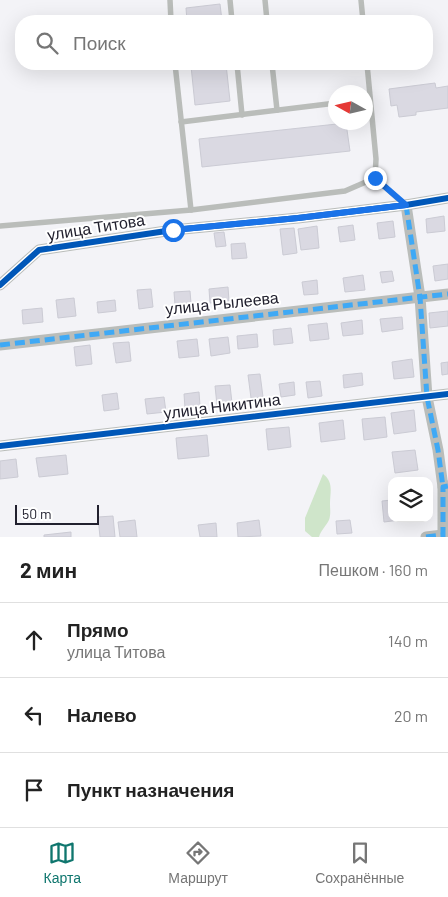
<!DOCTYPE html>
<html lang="ru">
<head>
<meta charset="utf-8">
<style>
	body { margin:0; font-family:Barlow,sans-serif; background:#f2f2f2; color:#222 }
	.controls { position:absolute; right:15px; bottom:15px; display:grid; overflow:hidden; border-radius:10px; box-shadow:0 5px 20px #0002 }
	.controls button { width:45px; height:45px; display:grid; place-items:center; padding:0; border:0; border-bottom:1px solid #e0e0e0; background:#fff; color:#222; font:25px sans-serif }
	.compass { position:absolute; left:328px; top:85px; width:45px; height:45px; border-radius:50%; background:#fff; box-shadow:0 5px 20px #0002; rotate:278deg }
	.scale { position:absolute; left:15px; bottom:12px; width:84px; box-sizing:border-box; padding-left:5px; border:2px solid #21202e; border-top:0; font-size:14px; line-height:18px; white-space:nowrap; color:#21202e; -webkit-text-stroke:4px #fff; paint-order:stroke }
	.stop { position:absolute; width:15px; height:15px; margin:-11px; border:4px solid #1a73e8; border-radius:50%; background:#fff }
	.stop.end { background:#1a73e8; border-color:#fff; box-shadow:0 1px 5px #0008 }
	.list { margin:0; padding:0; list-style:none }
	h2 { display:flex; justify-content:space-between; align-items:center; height:65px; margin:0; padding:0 20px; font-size:21px }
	h2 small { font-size:16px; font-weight:400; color:#767676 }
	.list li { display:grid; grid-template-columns:32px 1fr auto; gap:15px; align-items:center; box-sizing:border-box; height:75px; padding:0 20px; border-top:1px solid #e0e0e0 }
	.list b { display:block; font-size:19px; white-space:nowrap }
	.list p { margin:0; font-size:16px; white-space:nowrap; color:#767676 }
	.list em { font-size:16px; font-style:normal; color:#767676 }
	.icon { flex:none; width:28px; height:28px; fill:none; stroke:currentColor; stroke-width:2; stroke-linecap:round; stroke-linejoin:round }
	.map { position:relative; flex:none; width:448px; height:537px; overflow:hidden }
	.search { position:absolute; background:#fff; box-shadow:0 5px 20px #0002; left:15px; right:15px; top:15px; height:55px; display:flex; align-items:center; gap:12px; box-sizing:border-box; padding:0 18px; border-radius:20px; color:#767676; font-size:19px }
	.sheet { height:290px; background:#fff }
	nav { display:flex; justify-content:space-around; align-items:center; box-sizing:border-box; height:70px; border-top:1px solid #e0e0e0; background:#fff; font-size:14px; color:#767676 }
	nav a { display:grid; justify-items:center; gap:2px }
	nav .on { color:#0f766e }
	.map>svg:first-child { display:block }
	.green { fill:#cfe5ca }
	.building { fill:#dad9e2; stroke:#cbcbd4 }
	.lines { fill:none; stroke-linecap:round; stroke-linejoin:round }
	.service { stroke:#babdba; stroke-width:5.5 }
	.minor { stroke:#babdba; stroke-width:11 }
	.quiet { stroke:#3fa9f5; stroke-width:5; stroke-dasharray:10 5; stroke-linecap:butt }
	.cycleway-casing { stroke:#fff; stroke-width:9 }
	.cycleway { stroke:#0057b8; stroke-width:6 }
	.route { stroke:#1a73e8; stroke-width:6 }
	.labels { text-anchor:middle; stroke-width:4; stroke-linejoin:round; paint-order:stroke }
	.street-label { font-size:16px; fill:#21202e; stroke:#fff }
</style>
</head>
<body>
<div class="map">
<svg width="448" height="537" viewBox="0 0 448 537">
	<rect width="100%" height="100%" fill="#f3f3f7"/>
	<path class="green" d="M323,474C334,482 330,492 330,504C330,509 331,514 329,520C326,526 321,530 319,537H312L305,531V518Z"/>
	<g class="building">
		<polygon points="220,4 222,21 187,21 186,8"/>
		<polygon points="213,64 226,64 230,101 195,105 191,66"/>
		<polygon points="435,83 436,88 448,86 448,108 416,112 416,115 399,117 397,105 391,106 389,89"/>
		<polygon points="346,123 350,151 202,167 199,139"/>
		<polygon points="444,216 445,231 427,233 426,219"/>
		<polygon points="393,221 395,237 379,239 377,223"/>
		<polygon points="353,225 355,240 340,242 338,227"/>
		<polygon points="317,226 319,248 301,250 298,229"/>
		<polygon points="294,228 297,253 283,255 280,229"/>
		<polygon points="224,232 226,246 216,247 214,233"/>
		<polygon points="245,243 247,258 232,259 231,244"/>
		<polygon points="448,264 448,279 435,281 433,266"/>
		<polygon points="392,271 394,281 382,283 380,272"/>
		<polygon points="363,275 365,290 345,292 343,278"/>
		<polygon points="317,280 318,294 304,295 302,282"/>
		<polygon points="228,287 229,301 210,303 209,289"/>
		<polygon points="151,289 153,307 139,309 137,290"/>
		<polygon points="190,291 191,303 175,305 174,292"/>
		<polygon points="74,298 76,316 58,318 56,300"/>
		<polygon points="115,300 116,311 98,313 97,302"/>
		<polygon points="42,308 43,322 23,324 22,310"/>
		<polygon points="448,311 448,326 430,328 429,313"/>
		<polygon points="402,317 403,329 382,332 380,319"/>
		<polygon points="362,320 363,334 343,336 341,323"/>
		<polygon points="327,323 329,339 310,341 308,325"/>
		<polygon points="291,328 293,343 274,345 273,330"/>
		<polygon points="257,334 258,347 238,349 237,336"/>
		<polygon points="228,337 230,353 211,356 209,339"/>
		<polygon points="197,339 199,356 179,358 177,341"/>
		<polygon points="129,342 131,361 116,363 113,343"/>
		<polygon points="90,345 92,364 76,366 74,347"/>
		<polygon points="412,359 414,377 394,379 392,362"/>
		<polygon points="448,362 448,374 442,375 441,363"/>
		<polygon points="362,373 363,385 344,388 343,375"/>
		<polygon points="260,374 263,397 251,398 248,375"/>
		<polygon points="320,381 322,396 308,398 306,382"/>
		<polygon points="294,382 295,395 281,397 279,384"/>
		<polygon points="230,385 232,403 217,405 215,386"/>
		<polygon points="199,392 200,406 185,408 184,394"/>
		<polygon points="117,393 119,409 104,411 102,395"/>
		<polygon points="164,397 166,412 147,414 145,399"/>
		<polygon points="414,410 416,431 394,434 391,413"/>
		<polygon points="385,417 387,437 364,440 362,419"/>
		<polygon points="343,420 345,439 321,442 319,423"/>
		<polygon points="289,427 291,447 268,450 266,429"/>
		<polygon points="207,435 209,456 178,459 176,438"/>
		<polygon points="415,450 418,470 395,473 392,452"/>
		<polygon points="66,455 68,474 39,477 36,458"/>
		<polygon points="16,459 18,477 0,479 0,461"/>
		<polygon points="392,500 392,518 400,518 400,520 384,522 382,501"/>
		<polygon points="113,516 115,537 100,537 98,517"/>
		<polygon points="135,520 137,537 120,537 118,522"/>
		<polygon points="259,520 261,536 238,537 237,523"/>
		<polygon points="350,520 352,533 337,534 336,521"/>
		<polygon points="216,523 217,537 200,537 198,525"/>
		<polygon points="71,532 71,537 44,537 44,535"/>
	</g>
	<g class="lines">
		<g class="service">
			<polyline points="170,0 171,21"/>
			<polyline points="230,0 232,21"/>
			<polyline points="265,0 267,21"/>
			<polyline points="361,0 363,21"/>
			<polyline points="175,64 191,210"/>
			<polyline points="237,64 242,115"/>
			<polyline points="272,64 277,110"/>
			<polyline points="367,64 376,159 375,178"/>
			<polyline points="181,122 336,103"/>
			<polyline points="375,178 405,205"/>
			<polyline points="0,226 191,210 345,191 375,178"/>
		</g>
		<g class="minor">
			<polyline points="406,205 420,297 427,397 438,450 443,487"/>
			<polyline points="0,285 39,250 173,230 298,218 406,205 448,198"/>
			<polyline points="0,345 448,294"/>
			<polyline points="0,446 448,394"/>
			<polyline points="426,537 443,535"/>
			<polyline points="443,537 443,487 448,486"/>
		</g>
		<g class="quiet">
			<polyline points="406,205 420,297 427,397 438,450 443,487"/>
			<polyline points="0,345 448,294"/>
			<polyline points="426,537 443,535"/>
			<polyline points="443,537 443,487 448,486"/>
		</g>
		<defs>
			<g id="cycleway">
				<polyline points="0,285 39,250 173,230 298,218 406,205 448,198"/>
				<polyline points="0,446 448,394"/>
			</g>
		</defs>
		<use href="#cycleway" class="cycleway-casing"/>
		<use href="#cycleway" class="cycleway"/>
	</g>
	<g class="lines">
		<polyline class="route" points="173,230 298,218 406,205 375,178"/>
	</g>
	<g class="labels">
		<g class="street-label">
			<text transform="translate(96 227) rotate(-9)" y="6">улица Титова</text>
			<text transform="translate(222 303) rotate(-6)" y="6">улица Рылеева</text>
			<text transform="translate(222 406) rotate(-7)" y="6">улица Никитина</text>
		</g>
	</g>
</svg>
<div class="controls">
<button><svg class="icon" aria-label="layers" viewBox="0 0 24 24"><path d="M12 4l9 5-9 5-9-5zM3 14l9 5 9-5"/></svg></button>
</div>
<svg class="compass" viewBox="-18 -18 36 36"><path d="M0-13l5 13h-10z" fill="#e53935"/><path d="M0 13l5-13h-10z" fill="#767676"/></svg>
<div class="scale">50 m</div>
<div class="stop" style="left:173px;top:230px"></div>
<div class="stop end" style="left:375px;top:178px"></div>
<div class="search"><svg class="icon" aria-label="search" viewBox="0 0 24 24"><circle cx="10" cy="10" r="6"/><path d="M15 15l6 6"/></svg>Поиск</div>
</div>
<section class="sheet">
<h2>2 мин<small>Пешком · 160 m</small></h2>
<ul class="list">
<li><svg class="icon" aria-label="ahead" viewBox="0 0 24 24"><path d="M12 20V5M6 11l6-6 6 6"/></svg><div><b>Прямо</b><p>улица Титова</p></div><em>140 m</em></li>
<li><svg class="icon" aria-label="left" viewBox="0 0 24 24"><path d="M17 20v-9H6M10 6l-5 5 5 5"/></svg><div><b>Налево</b></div><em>20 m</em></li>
<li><svg class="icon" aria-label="arrive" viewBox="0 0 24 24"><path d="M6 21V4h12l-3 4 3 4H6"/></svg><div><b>Пункт назначения</b></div></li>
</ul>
</section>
<nav>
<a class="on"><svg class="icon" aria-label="map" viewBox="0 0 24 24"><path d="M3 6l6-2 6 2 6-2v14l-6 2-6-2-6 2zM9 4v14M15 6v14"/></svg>Карта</a>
<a><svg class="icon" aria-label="directions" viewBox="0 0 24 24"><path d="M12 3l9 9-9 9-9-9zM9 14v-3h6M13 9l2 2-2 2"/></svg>Маршрут</a>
<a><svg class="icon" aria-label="saved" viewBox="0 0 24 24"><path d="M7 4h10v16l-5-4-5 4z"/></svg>Сохранённые</a>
</nav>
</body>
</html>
